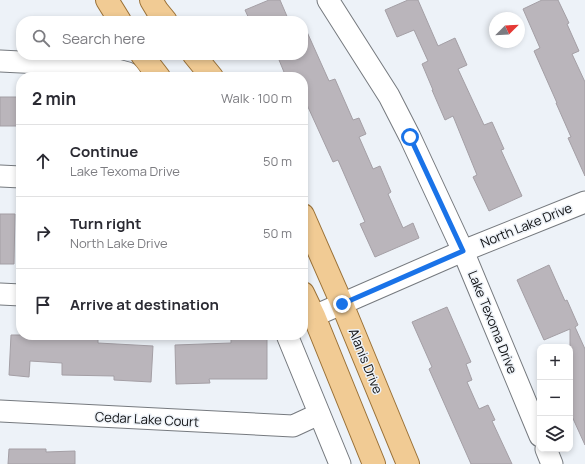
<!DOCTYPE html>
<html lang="en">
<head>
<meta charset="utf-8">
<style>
	body { margin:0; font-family:Manrope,sans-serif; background:#f2f2f3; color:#2b2b33 }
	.controls { position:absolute; right:12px; bottom:12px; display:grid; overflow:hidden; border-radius:8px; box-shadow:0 2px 6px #0003 }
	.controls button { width:36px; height:36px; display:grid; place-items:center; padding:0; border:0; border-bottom:1px solid #e1e1e2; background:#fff; color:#2b2b33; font:20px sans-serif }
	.compass { position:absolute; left:489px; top:12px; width:36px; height:36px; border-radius:50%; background:#fff; box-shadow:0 2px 6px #0003; rotate:66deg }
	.stop { position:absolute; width:12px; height:12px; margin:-9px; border:3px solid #1a73e8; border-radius:50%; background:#fff }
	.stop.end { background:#1a73e8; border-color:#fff; box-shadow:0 1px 4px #0008 }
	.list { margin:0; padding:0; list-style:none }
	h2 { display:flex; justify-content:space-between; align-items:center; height:52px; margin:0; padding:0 16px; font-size:17px }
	h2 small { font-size:13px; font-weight:400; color:#7c7c81 }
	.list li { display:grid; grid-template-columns:26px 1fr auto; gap:12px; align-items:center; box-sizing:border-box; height:72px; padding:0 16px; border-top:1px solid #e1e1e2 }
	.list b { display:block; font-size:15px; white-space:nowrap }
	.list p { margin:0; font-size:13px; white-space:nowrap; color:#7c7c81 }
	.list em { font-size:13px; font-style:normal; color:#7c7c81 }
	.icon { flex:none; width:22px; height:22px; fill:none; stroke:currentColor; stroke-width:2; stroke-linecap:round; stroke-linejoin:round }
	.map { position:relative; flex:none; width:585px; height:464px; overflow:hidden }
	.search { position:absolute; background:#fff; box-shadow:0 2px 6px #0003; left:16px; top:16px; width:292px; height:44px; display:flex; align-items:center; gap:10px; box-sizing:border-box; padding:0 14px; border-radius:16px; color:#7c7c81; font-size:15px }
	.panel { position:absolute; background:#fff; box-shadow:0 2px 6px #0003; left:16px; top:72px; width:292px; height:268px; border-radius:16px }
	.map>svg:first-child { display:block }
	.building { fill:#bab5bb; stroke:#a49fa5 }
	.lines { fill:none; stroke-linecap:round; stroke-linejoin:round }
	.minor-casing { stroke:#767a7f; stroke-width:23 }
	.major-casing { stroke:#9b7238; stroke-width:24 }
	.minor { stroke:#fff; stroke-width:21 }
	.major { stroke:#f1cb94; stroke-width:22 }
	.route { stroke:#1a73e8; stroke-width:5 }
	.labels { text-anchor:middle; stroke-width:3; stroke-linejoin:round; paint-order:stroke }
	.street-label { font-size:13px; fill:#0e0f11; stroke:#edf2f8 }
</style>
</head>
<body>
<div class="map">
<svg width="585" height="464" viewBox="0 0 585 464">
	<rect width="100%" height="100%" fill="#edf2f8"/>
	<g class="building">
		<polygon points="269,0 280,0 289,21 250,21 245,10"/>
		<polygon points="408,0 418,0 438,46 455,38 467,65 458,69 484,125 492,122 504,149 501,150 522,196 489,211 473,177 477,175 453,116 445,120 432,90 433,90 422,64 428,61 414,30 397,37 385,10"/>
		<polygon points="542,0 558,0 569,23 567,24 579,51 572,54 585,82 585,176 568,138 571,137 556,103 557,103 534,51 540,48 523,9"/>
		<polygon points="303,23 329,81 335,79 353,120 359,118 366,134 359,137 373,169 380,166 391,192 388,194 403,228 413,223 419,238 375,257 360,224 365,222 338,160 333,162 303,96 303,77 286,77 277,55 303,55"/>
		<rect x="0" y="97" width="21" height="29"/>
		<polygon points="0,214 15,214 14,264 0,264"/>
		<polygon points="549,265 565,301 567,300 578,325 575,327 585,349 585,445 570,412 570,329 544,340 517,280"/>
		<polygon points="447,307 471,362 466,364 472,380 467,382 479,409 488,405 495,420 492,421 512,464 471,464 429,369 432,367 412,322"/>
		<polygon points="11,335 46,335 46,338 98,338 98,343 153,346 151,382 114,380 114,376 62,375 62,363 30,361 29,377 9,375"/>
		<polygon points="231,338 267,339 267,379 209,379 210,383 176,384 175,345 231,343"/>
		<polygon points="9,449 46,449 46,452 75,451 75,464 8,464"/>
	</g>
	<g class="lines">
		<defs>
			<g id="minor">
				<polyline points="328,0 389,96 410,137 463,251 540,436"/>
				<polyline points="0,61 102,66 128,73 131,77"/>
				<polyline points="0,176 21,177"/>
				<polyline points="0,294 21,295"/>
				<polyline points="314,316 463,251 585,202"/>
				<polyline points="287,335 340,464"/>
				<polyline points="0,411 293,426 319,414"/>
				<polyline points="546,449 552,464"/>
			</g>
			<g id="major">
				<polyline points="107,0 120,21"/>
				<polyline points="151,0 157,10 166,21"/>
				<polyline points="142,55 159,77"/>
				<polyline points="194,55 212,77"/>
				<polyline points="303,215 342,304 408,464"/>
				<polyline points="303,293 314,316 374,464"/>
			</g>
		</defs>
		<use href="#minor" class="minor-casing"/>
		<use href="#major" class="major-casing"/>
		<use href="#minor" class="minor"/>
		<use href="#major" class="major"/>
	</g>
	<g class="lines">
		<polyline class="route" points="342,304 463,251 410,137"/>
	</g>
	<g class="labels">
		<g class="street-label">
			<text transform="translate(526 225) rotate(-22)" y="5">North Lake Drive</text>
			<text transform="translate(493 322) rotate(68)" y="5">Lake Texoma Drive</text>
			<text transform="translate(366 361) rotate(68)" y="5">Alanis Drive</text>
			<text transform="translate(147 419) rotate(3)" y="5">Cedar Lake Court</text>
		</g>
	</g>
</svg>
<div class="controls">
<button>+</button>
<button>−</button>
<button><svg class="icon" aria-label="layers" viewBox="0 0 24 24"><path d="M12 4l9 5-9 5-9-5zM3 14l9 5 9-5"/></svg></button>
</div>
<svg class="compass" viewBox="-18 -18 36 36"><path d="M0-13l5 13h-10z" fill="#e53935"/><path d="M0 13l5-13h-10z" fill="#7c7c81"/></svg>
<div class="stop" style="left:410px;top:137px"></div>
<div class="stop end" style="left:342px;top:304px"></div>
<div class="search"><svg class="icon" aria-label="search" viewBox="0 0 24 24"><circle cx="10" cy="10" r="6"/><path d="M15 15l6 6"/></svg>Search here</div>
<section class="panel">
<h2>2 min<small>Walk · 100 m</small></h2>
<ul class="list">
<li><svg class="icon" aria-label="ahead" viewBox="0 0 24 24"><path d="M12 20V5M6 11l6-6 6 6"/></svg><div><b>Continue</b><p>Lake Texoma Drive</p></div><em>50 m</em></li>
<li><svg class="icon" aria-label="right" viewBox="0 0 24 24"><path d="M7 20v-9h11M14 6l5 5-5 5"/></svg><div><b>Turn right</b><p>North Lake Drive</p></div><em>50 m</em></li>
<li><svg class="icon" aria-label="arrive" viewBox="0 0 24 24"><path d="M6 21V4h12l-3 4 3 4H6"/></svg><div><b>Arrive at destination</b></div></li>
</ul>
</section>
</div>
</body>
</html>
